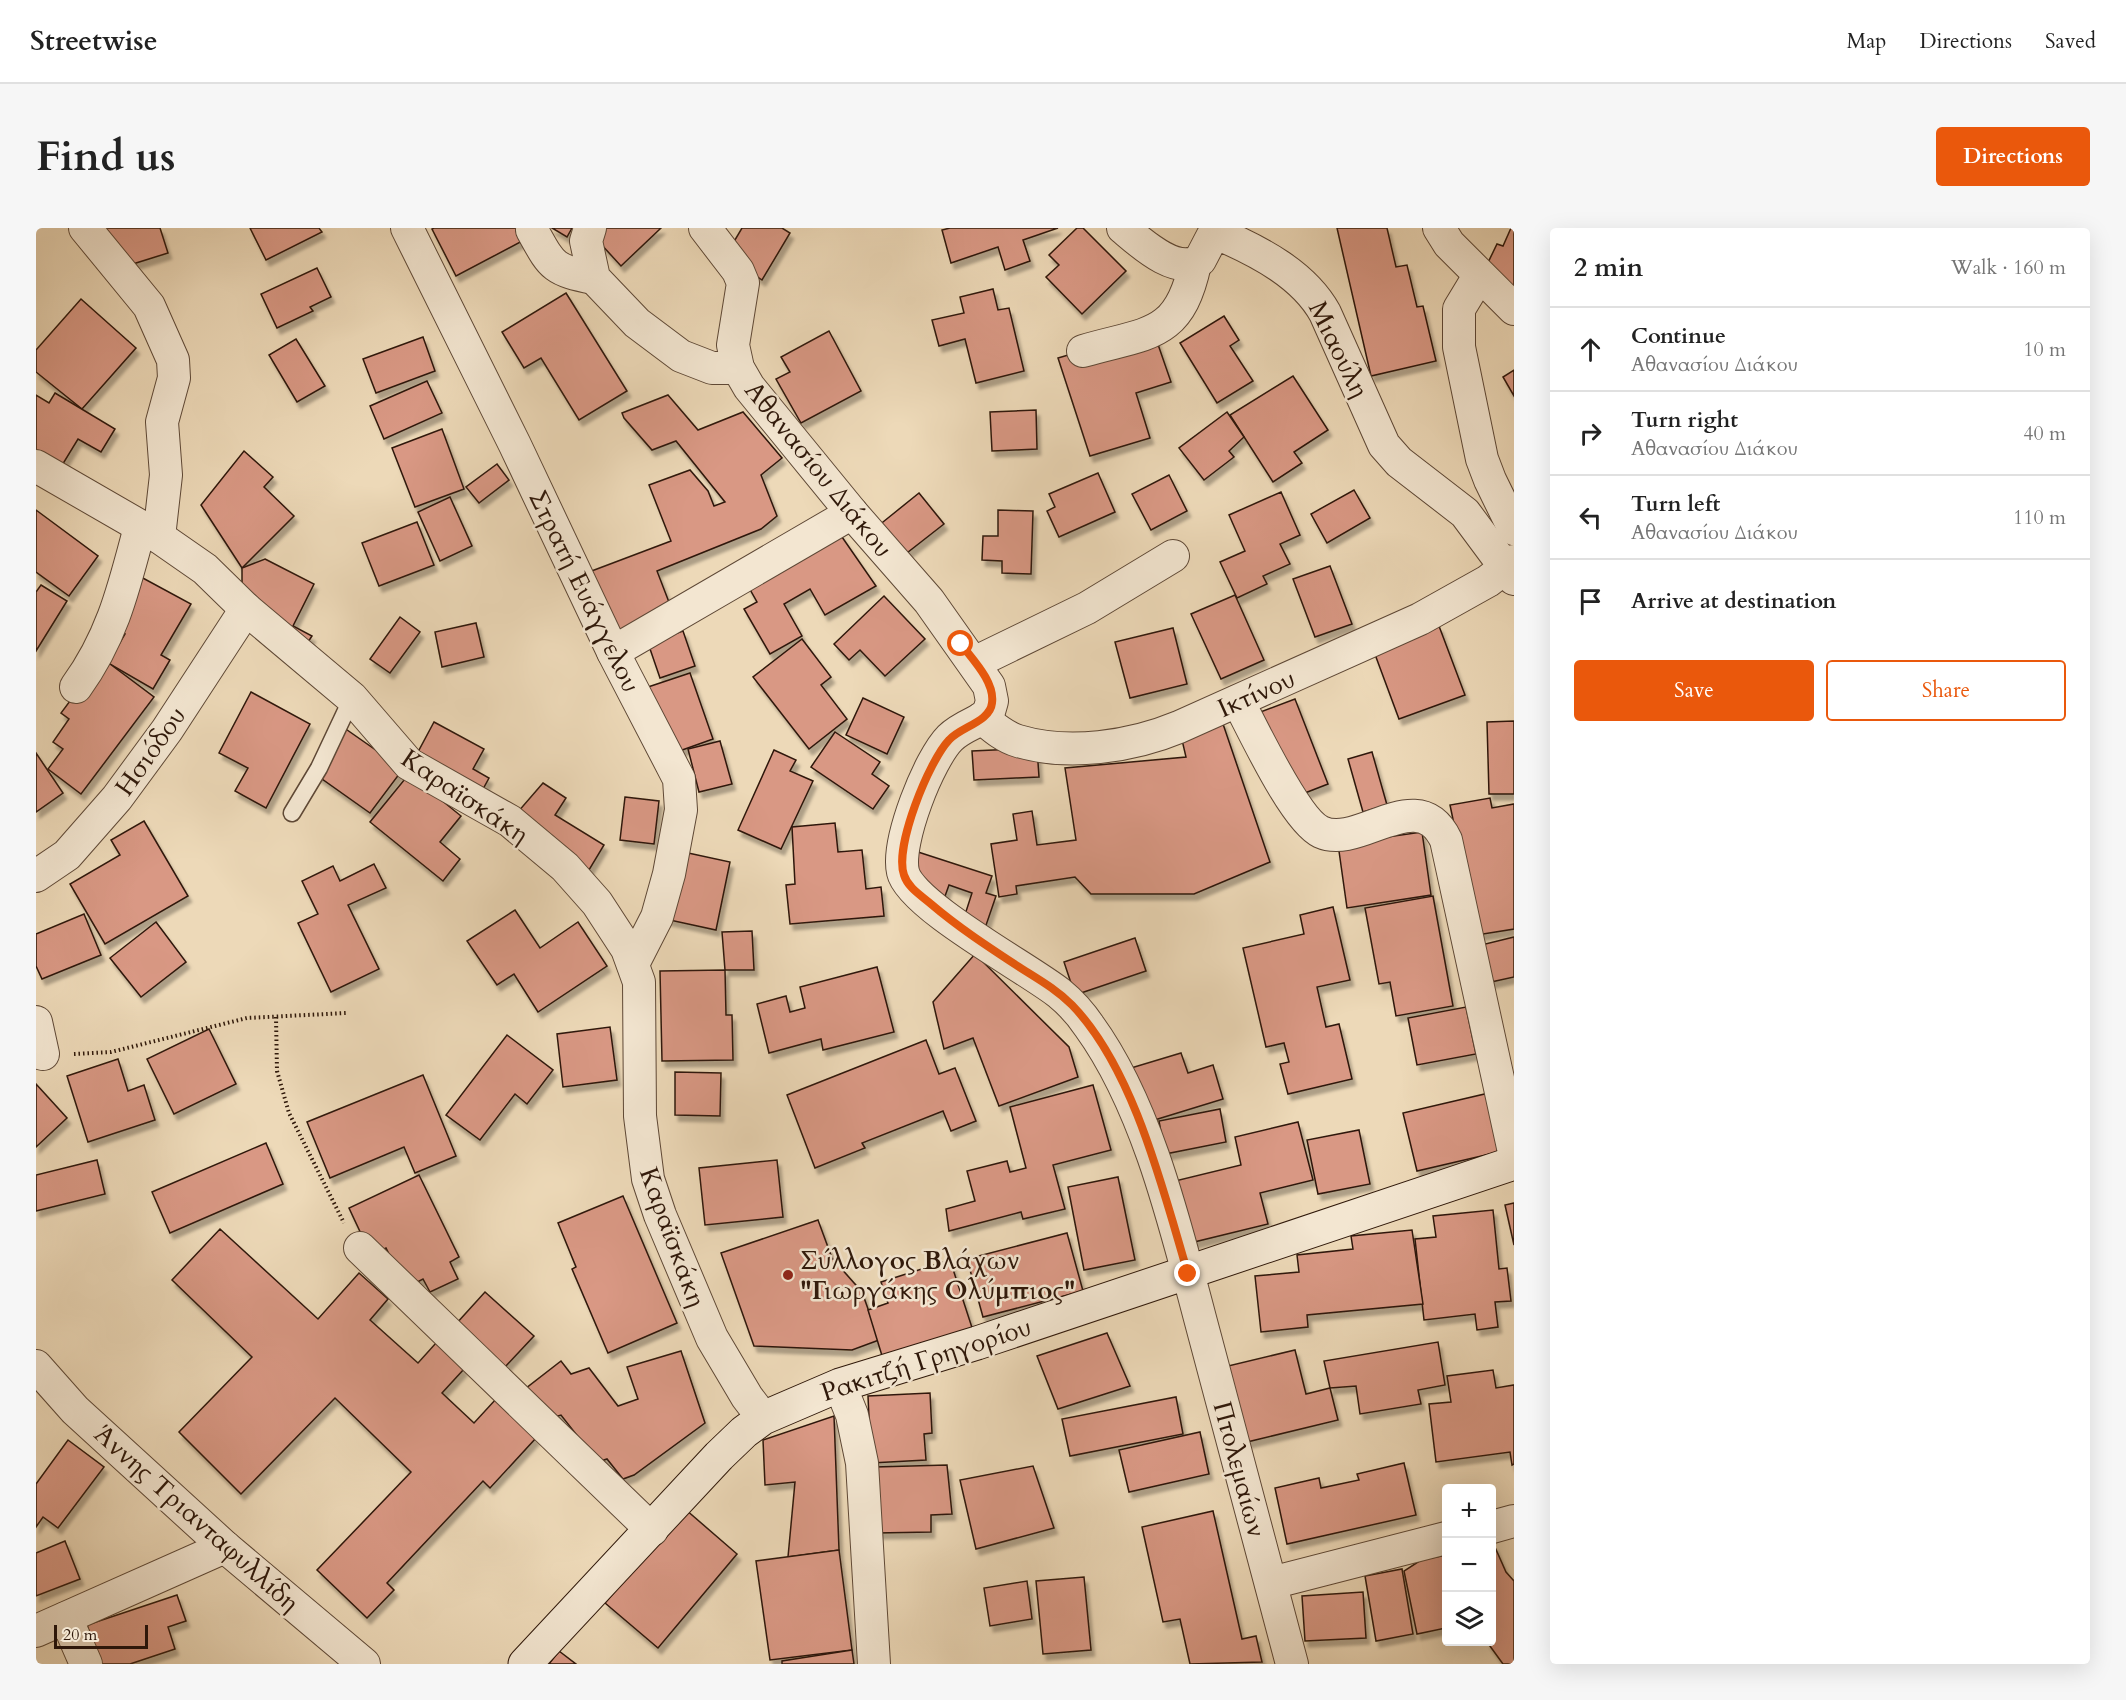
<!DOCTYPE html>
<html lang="en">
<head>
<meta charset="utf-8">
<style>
	body { margin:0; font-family:Cardo,serif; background:#f6f6f6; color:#222 }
	.controls { position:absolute; right:18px; bottom:18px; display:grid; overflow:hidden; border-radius:6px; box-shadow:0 6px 24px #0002 }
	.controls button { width:54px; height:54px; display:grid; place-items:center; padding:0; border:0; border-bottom:2px solid #e0e0e0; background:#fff; color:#222; font:30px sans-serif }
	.scale { position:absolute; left:18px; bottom:15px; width:94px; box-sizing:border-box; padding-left:6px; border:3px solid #2f180a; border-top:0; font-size:16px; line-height:21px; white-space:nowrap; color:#2f180a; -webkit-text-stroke:4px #f3e6d1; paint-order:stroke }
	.stop { position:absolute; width:18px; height:18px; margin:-14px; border:4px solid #ea580c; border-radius:50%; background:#fff }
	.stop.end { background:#ea580c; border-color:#fff; box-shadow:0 2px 6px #0008 }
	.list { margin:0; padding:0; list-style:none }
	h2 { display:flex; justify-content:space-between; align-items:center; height:78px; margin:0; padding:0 24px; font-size:26px }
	h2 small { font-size:20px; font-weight:400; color:#767676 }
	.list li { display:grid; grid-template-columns:39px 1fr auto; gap:18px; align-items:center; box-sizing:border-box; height:84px; padding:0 24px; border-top:2px solid #e0e0e0 }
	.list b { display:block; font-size:22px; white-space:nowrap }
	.list p { margin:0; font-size:20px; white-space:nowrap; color:#767676 }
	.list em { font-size:20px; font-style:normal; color:#767676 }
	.actions { display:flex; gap:12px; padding:18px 24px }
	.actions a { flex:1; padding:14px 0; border:2px solid #ea580c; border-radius:6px; text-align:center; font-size:21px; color:#ea580c }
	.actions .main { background:#ea580c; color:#fff }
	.icon { flex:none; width:33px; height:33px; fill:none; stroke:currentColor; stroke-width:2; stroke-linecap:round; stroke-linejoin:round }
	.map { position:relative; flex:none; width:1478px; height:1436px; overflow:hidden; border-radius:6px }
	header { display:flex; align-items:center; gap:36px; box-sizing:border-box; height:84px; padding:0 30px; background:#fff; border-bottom:2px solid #e0e0e0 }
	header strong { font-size:28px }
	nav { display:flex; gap:33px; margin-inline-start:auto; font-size:21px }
	.intro { display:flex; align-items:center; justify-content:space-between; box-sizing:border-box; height:144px; padding:0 36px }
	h1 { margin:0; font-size:42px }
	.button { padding:15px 27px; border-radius:6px; background:#ea580c; color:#fff; font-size:21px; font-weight:700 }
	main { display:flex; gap:36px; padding:0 36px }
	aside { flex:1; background:#fff; border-radius:6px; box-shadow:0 6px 24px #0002 }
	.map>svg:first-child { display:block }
	.building { fill:#d99884; stroke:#2f180a; stroke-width:1.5; filter:url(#shadow) }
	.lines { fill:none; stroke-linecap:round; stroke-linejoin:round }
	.lane-casing { stroke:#5e4836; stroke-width:19 }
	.street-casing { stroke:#5e4836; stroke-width:34 }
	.secondary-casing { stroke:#2f180a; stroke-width:35 }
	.path { stroke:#2f180a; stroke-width:4; stroke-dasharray:1.5 3; stroke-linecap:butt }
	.lane { stroke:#f3e6d1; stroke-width:16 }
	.street { stroke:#f3e6d1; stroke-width:32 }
	.secondary { stroke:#f3e6d1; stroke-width:33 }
	.route { stroke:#ea580c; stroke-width:8 }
	.poi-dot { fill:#8f2418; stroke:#f3e6d1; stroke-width:2 }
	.labels { text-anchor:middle; stroke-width:5; stroke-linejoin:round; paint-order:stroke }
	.street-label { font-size:26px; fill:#2f180a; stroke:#f3e6d1 }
	.poi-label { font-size:26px; font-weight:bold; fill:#2f180a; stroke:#f3e6d1; text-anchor:start }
</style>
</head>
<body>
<header>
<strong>Streetwise</strong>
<nav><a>Map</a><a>Directions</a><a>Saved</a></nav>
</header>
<div class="intro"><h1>Find us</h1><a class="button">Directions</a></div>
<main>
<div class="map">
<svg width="1478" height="1436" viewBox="0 0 1478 1436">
	<defs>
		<filter id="shadow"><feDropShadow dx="3.5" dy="6" stdDeviation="1.5" flood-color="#0004"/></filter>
	</defs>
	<rect width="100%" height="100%" fill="#edd9b8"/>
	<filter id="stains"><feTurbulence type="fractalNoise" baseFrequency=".00333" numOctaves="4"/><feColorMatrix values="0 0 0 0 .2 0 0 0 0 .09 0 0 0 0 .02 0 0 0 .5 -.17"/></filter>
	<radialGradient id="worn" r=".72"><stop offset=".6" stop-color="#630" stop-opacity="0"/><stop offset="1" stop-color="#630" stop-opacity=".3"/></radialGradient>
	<g class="building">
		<polygon points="62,0 124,0 132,25 84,40"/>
		<polygon points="214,0 283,0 286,4 230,32"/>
		<polygon points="398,0 487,0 492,10 420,48 396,1"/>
		<polygon points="516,0 536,0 531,9"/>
		<polygon points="556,0 625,0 585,38 553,3"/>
		<polygon points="706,0 746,0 754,5 726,52 690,27"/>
		<polygon points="914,0 1022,0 987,12 994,33 969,42 962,19 915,35 906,2"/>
		<polygon points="1041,0 1047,0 1090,43 1046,86 1010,49 1023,37 1013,27"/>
		<polygon points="1301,0 1351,0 1360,39 1371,37 1381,79 1387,78 1400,133 1335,148"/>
		<polygon points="1475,0 1478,0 1478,60 1447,45 1461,16 1467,18"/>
		<polygon points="281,40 295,69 274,79 277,83 241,100 225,66"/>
		<polygon points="957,61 962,82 973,80 988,143 940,155 929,111 903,118 896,92 928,85 924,69"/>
		<polygon points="530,65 591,163 543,192 505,130 488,140 466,104"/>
		<polygon points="45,71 100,120 46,181 0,144 0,122"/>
		<polygon points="1188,88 1203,112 1194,118 1217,153 1181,175 1144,115"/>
		<polygon points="1117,102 1135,154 1100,165 1114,210 1054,228 1022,130"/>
		<polygon points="793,103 825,163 765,195 740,151 754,144 745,129"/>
		<polygon points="387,109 399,143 340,165 327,131"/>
		<polygon points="260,111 289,158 261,174 233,127"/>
		<polygon points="1478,142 1478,168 1467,149"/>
		<polygon points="1257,148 1292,202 1258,224 1266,235 1237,254 1194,187"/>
		<polygon points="391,153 406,185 348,211 334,178"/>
		<polygon points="19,165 79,201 65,224 42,211 25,239 0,224 0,167 13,175"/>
		<polygon points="632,167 662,202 707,184 746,230 725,247 741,288 725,301 621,343 636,382 577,405 553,344 635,313 613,257 654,242 672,263 678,278 689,274 640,213 616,222 588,190 586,185"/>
		<polygon points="1000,182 1001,221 956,223 954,184"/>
		<polygon points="1191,184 1208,209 1193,223 1198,229 1168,252 1143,220"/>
		<polygon points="406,201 428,261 379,279 356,220"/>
		<polygon points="208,223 237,249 228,259 258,288 206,340 165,277"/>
		<polygon points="461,236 473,252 443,275 430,259"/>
		<polygon points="1062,245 1079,284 1023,309 1011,283 1019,279 1013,266"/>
		<polygon points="1133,247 1151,283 1115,302 1096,266"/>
		<polygon points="1318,262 1334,290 1291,315 1275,286"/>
		<polygon points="1245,264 1264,307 1244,316 1254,336 1227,348 1231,356 1201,370 1184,334 1209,323 1193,287"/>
		<polygon points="883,265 908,296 867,328 842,298"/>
		<polygon points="414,269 436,318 404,333 382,284"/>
		<polygon points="0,282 62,328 33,368 0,344"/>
		<polygon points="962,282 997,283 995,346 966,345 966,333 946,332 947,308 962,308"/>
		<polygon points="381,294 398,337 343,358 326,315"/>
		<polygon points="797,296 840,358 789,387 774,361 748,376 766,408 734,426 708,381 721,374 707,349"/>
		<polygon points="229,331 278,356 257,398 276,408 266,423 206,377 206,340"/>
		<polygon points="1294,338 1316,396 1279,409 1257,351"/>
		<polygon points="92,342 155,376 125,427 134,432 117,461 72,435 89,406 74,402"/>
		<polygon points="5,357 31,373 0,423 0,364"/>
		<polygon points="1199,367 1228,432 1185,451 1155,386"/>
		<polygon points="848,368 889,411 849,448 824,422 813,432 798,416"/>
		<polygon points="364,389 384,404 354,445 334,431"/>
		<polygon points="440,395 448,429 406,439 399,404"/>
		<polygon points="1403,398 1429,467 1363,491 1337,421"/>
		<polygon points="1137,400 1151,456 1094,470 1079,414"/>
		<polygon points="647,403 659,438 624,450 612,415"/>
		<polygon points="766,411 795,449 785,457 811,491 773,521 717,449"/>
		<polygon points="66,430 118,469 45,566 12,541 27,521 17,514 33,491 25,485"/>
		<polygon points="654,445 677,511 635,526 612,459"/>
		<polygon points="215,464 274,496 230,580 199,563 212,540 183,525"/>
		<polygon points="827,470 868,489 851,526 810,507"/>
		<polygon points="1259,471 1292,556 1256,570 1214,488"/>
		<polygon points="1186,493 1234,634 1158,666 1055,666 1039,649 980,658 981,666 963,669 955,616 981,612 977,586 996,583 1001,617 1040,612 1029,540 1150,529 1143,499"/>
		<polygon points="1478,493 1478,566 1453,566 1451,494"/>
		<polygon points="398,494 448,521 437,541 453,550 441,572 375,537"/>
		<polygon points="304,497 367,541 334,585 279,546"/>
		<polygon points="799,504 844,534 836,546 853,558 837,581 775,539"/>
		<polygon points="684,513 696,556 663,564 652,521"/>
		<polygon points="1001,520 1003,549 938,552 936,523"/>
		<polygon points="738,522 760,532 754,543 777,553 745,621 702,602"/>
		<polygon points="1336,524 1351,577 1327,584 1312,531"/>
		<polygon points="0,525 27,565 0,584"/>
		<polygon points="373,546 425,588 404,614 424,631 407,653 334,594"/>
		<polygon points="507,555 530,570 519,587 568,617 550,647 474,593"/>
		<polygon points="589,569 623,573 618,616 584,612"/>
		<polygon points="1454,570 1456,580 1478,576 1478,701 1441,707 1414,577"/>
		<polygon points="108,593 152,668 69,716 34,656 84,627 75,612"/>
		<polygon points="799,595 802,624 826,622 830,661 845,659 848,688 754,696 750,657 759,656 756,599"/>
		<polygon points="1386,604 1395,667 1311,680 1302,616"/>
		<polygon points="643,623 694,634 680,702 629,691"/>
		<polygon points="879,623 956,648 950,665 960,668 946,709 925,699 936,665 913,657 908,671 873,656"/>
		<polygon points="338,636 350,660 312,677 343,741 295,764 262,695 282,686 266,653 297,638 304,653"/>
		<polygon points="1397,668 1417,778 1360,788 1354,754 1343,756 1329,680"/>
		<polygon points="1297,679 1314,752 1281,759 1290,799 1303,796 1316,851 1252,866 1244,836 1253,834 1248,815 1230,819 1207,720 1268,706 1264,687"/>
		<polygon points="479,682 504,720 542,694 571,738 502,784 478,746 461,757 431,713"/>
		<polygon points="48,686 65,727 6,751 0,738 0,706"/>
		<polygon points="120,694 150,734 105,769 74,730"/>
		<polygon points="716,703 718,742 689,742 686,704"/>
		<polygon points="1478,709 1478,749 1446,756 1437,719"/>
		<polygon points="1099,710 1110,743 1039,767 1028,734"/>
		<polygon points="939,726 1033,819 1042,849 963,878 937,810 908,821 897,774"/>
		<polygon points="841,739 858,804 787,822 785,811 733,825 721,776 750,768 754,784 769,780 764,759"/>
		<polygon points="689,742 690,787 696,787 697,832 626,833 624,743"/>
		<polygon points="1430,779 1440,826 1381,837 1372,790"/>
		<polygon points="574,799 581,852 527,859 521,806"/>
		<polygon points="173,801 200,856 138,886 111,831"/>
		<polygon points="471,807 517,842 491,876 479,866 444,912 410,887"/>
		<polygon points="890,812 903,846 919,840 940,893 915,903 907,883 826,915 829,920 779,940 751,867"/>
		<polygon points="1145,825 1152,845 1177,837 1187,871 1112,894 1095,840"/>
		<polygon points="82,831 92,863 108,857 119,892 52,914 31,848"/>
		<polygon points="639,844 685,845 684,888 639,887"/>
		<polygon points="387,847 420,928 379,945 368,919 294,950 271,894"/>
		<polygon points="0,856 31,890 0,919"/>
		<polygon points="1057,857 1075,922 1017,937 1029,981 987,991 985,984 913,1003 910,981 939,973 931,943 971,933 974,944 990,940 974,879"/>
		<polygon points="1453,865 1467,923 1381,943 1367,885"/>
		<polygon points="1184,881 1190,914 1129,926 1123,893"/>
		<polygon points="1262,894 1277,952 1224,965 1232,996 1154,1015 1139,953 1205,937 1199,909"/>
		<polygon points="1323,902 1334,956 1282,966 1271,912"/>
		<polygon points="230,915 247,956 134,1005 116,964"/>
		<polygon points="61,932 69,966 0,983 0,947"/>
		<polygon points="741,932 747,989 669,997 663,940"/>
		<polygon points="383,947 423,1029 414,1034 422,1051 394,1064 387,1051 370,1060 350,1020 335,1027 313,980"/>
		<polygon points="1082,949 1099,1032 1048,1042 1032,959"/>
		<polygon points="587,968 641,1095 572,1125 536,1041 540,1039 522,995"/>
		<polygon points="1478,975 1478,1017 1469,977"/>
		<polygon points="1457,982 1463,1041 1471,1040 1475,1073 1459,1074 1462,1099 1441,1102 1439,1086 1388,1092 1379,1011 1400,1009 1397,988"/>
		<polygon points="782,992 796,1030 826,1064 843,1112 816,1122 718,1118 685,1025"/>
		<polygon points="184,1001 282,1091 323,1045 352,1071 334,1092 382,1135 400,1115 428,1141 406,1165 438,1195 460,1171 500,1210 454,1260 447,1253 351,1355 358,1362 331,1390 281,1342 375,1244 299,1170 205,1266 143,1204 216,1129 136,1052"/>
		<polygon points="1376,1002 1387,1076 1271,1087 1272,1099 1225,1104 1219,1048 1263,1044 1261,1027 1317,1021 1315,1008"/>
		<polygon points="1031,1005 1047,1063 947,1089 931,1031"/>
		<polygon points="914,1032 941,1115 851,1144 832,1082 852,1075 845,1054"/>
		<polygon points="449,1064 498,1108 469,1139 420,1096"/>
		<polygon points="1071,1105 1094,1158 1022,1181 1001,1128"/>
		<polygon points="1402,1114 1409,1157 1382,1162 1385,1176 1324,1186 1320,1158 1294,1160 1288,1133"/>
		<polygon points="1259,1122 1270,1166 1294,1160 1302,1192 1211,1214 1192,1138"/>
		<polygon points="645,1123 669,1195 598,1247 587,1251 571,1231 562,1234 525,1187 512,1191 489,1161 525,1133 535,1146 553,1140 582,1178 602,1171 591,1139"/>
		<polygon points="1457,1142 1460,1160 1478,1157 1478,1236 1476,1237 1474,1224 1400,1234 1393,1176 1415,1174 1411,1148"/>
		<polygon points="894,1165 896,1205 888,1206 890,1232 835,1235 832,1168"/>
		<polygon points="1140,1169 1147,1206 1034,1228 1026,1191"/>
		<polygon points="798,1188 803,1322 752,1329 759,1254 729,1257 727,1212"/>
		<polygon points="1164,1204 1173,1246 1093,1264 1083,1222"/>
		<polygon points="32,1212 68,1239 22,1300 7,1289 0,1299 0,1256"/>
		<polygon points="1368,1235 1380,1287 1251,1316 1239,1260 1283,1250 1285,1260 1323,1252 1321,1246"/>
		<polygon points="911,1237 916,1286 895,1287 895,1304 840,1305 839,1239"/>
		<polygon points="997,1238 1018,1300 940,1321 924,1252"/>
		<polygon points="649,1281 701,1326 622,1420 569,1375"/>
		<polygon points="1177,1283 1206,1411 1220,1408 1226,1434 1154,1436 1144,1391 1127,1394 1106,1299"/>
		<polygon points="29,1313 44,1351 0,1368 0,1325"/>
		<polygon points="1456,1317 1458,1317 1470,1344 1478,1353 1478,1436 1467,1436 1451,1414 1456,1414"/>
		<polygon points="803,1322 816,1422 734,1432 720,1333"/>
		<polygon points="1410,1327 1410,1400 1381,1406 1368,1343 1385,1332"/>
		<polygon points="1366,1341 1377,1406 1340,1413 1329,1348"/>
		<polygon points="1048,1349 1055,1422 1007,1426 1000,1353"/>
		<polygon points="991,1353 996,1391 954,1398 948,1360"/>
		<polygon points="1327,1364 1330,1410 1269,1413 1266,1368"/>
		<polygon points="141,1367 150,1393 132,1399 139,1421 94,1436 64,1436 51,1397"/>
		<polygon points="816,1422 818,1436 746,1436 746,1433"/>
		<polygon points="523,1423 540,1436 513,1436"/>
	</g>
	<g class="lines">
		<defs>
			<polyline id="lane" points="256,585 283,540 316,470"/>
			<g id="street">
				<polyline points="49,0 113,78 137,132 138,150 126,194 130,247 123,309"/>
				<polyline points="371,0 479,217 577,424 643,551 645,582 633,646 621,689 597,736"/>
				<polyline points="554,0 550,13 558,50 601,95 645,128 676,140 702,140"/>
				<path d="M669,0L702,43L707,55L697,117L702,140L713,159L816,285L893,373L953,458L956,473L952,487C940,495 925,499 914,510C893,531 860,614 867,644C874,677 993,741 1023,765C1034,774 1045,786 1053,798C1114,882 1142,1009 1169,1109C1198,1218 1227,1327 1256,1436"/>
				<path d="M1087,0C1105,15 1140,48 1164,32L1176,9L1185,7C1224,24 1268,47 1289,85L1348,217L1363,234L1429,285L1478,351"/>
				<polyline points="1403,0 1413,16 1478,81"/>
				<path d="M496,2C516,38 516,42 558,50"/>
				<polyline points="1443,48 1423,81 1423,119 1446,231 1454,252 1478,301"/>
				<path d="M1047,123C1111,104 1143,111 1159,36"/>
				<polyline points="0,238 123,309 169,341 210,381 316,470 373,536 474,593 529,639 561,675 591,721 603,754 604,888 612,951 624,987 676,1110 711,1169 727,1190"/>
				<polyline points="577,424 816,285"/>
				<polyline points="938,435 1051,380 1137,328"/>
				<path d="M40,459C77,408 88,359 104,299"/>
				<path d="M1202,473C1217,501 1259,592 1285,604C1324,622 1382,553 1410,612L1478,924"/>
				<path d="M946,490C957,499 968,509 982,513C1032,528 1095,519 1143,499L1384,391L1452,353L1478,333"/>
				<polyline points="0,648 31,627 81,570 131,502 210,381"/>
				<polyline points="0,794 7,826 0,824"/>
				<polyline points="324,1020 616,1302"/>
				<polyline points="0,1138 39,1182 189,1319 328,1436"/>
				<polyline points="804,1157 816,1187 826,1235 838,1436"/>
				<polyline points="1456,1299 1478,1293"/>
				<polyline points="1235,1355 1410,1310"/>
				<polyline points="30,1390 50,1436"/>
				<polyline points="0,1403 189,1319"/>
			</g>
			<polyline id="secondary" points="489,1436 683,1228 708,1204 727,1190 804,1157 941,1115 1478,935"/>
		</defs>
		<use href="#lane" class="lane-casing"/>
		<use href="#street" class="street-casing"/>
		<use href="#secondary" class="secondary-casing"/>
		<g class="path">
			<polyline points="240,789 241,843 253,885 308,995"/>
			<polyline points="38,826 75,824 211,790 310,785"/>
		</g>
		<use href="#lane" class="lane"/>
		<use href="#street" class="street"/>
		<use href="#secondary" class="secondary"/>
	</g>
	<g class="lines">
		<path class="route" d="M925,416C937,432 959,454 956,475C954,494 924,499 913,512C893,533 858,619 868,647C872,660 886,668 895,676C922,699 951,718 980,737C1000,750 1019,760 1036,777C1098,841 1127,962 1152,1046"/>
	</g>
	<circle class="poi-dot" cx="752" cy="1047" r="6"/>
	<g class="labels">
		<g class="street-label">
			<text transform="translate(1303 121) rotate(64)" y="9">Μιαούλη</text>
			<text transform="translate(783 241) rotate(51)" y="9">Αθανασίου Διάκου</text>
			<text transform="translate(549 363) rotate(64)" y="9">Στρατή Ευάγγελου</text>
			<text transform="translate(1220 465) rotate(-24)" y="9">Ικτίνου</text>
			<text transform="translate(114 523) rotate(-55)" y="9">Ησιόδου</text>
			<text transform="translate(429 568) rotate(34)" y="9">Καραϊσκάκη</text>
			<text transform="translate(637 1009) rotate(70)" y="9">Καραϊσκάκη</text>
			<text transform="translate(890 1131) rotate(-18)" y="9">Ρακιτζή Γρηγορίου</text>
			<text transform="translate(1204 1241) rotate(75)" y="9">Πτολεμαίων</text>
			<text transform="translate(161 1290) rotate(42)" y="9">Άννης Τριανταφυλλίδη</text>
		</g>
		<g class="poi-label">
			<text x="764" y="1041">Σύλλογος Βλάχων<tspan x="764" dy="30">"Γιωργάκης Ολύμπιος"</tspan></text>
		</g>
	</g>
	<rect width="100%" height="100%" filter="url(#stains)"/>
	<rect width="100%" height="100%" fill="url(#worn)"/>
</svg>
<div class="controls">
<button>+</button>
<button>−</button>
<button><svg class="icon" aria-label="layers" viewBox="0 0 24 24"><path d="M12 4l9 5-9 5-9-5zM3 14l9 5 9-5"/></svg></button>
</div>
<div class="scale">20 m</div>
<div class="stop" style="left:925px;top:416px"></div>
<div class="stop end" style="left:1152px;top:1046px"></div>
</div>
<aside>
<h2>2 min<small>Walk · 160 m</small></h2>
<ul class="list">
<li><svg class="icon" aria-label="ahead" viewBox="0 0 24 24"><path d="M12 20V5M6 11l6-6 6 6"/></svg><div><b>Continue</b><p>Αθανασίου Διάκου</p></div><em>10 m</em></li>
<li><svg class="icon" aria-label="right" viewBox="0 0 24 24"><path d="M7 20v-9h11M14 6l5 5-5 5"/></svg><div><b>Turn right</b><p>Αθανασίου Διάκου</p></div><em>40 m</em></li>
<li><svg class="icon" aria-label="left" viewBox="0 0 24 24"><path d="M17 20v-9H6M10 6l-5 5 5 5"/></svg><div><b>Turn left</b><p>Αθανασίου Διάκου</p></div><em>110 m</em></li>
<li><svg class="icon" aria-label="arrive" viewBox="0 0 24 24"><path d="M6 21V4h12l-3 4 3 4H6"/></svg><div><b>Arrive at destination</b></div></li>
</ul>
<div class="actions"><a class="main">Save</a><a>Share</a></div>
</aside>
</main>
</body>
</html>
